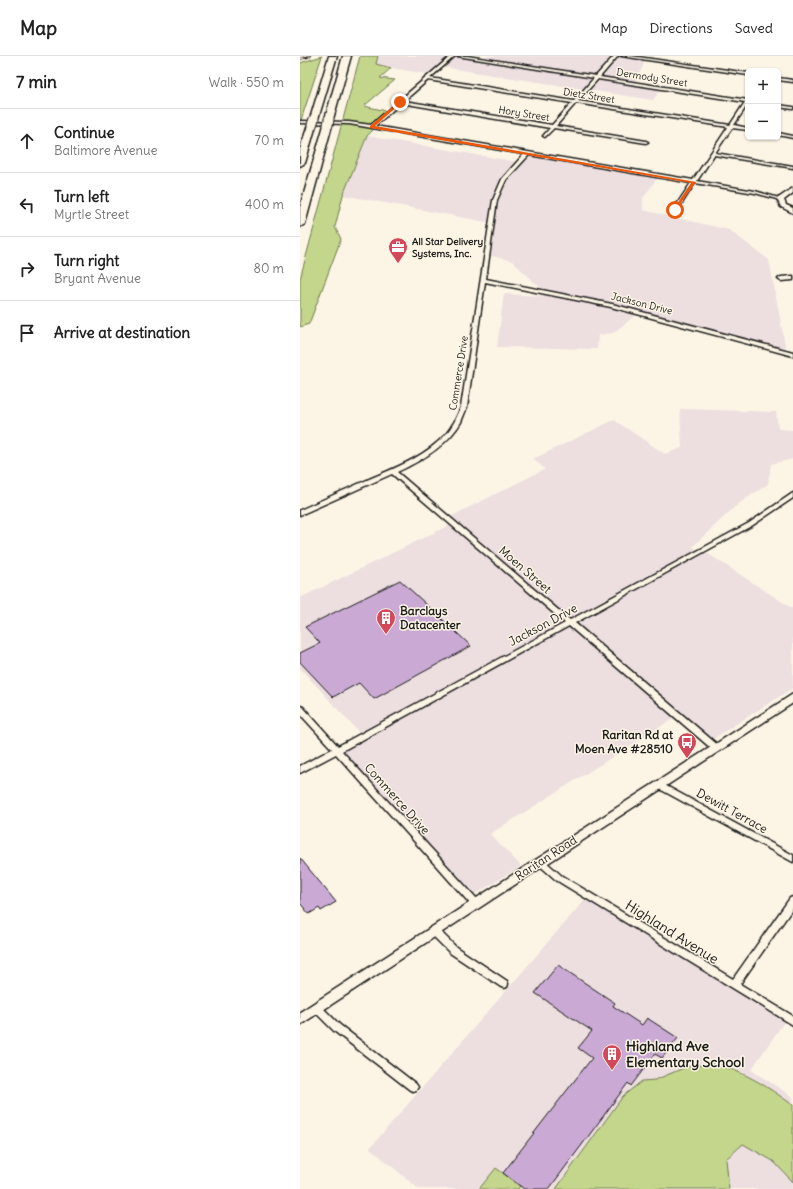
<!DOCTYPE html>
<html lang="en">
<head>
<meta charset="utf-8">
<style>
	body { margin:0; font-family:Delius,sans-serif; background:#f6f6f6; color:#222 }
	.controls { position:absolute; right:12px; top:12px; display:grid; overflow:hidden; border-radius:6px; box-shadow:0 1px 3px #0004 }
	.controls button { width:36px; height:36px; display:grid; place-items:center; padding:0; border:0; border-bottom:1px solid #e0e0e0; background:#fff; color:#222; font:20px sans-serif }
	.stop { position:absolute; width:12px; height:12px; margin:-9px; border:3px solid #ea580c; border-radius:50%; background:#fff }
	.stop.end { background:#ea580c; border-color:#fff; box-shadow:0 1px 4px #0008 }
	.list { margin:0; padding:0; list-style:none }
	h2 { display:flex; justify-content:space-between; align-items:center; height:52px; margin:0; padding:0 16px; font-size:17px }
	h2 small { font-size:13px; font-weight:400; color:#767676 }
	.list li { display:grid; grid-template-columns:26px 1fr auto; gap:12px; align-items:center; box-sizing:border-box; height:64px; padding:0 16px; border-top:1px solid #e0e0e0 }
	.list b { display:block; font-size:15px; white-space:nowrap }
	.list p { margin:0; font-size:13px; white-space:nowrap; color:#767676 }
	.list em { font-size:13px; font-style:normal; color:#767676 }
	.icon { flex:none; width:22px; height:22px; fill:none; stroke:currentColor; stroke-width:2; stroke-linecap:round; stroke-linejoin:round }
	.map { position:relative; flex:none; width:493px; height:1133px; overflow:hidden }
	header { display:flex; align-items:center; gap:24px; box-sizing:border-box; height:56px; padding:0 20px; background:#fff; border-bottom:1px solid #e0e0e0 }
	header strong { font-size:19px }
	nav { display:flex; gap:22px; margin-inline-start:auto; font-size:14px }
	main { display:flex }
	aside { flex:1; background:#fff }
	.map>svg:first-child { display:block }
	.built { fill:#eddee0 }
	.green { fill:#c3d68b; stroke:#707954 }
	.building { fill:#caaad5; stroke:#1c1c1c }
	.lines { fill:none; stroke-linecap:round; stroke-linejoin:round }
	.minor-casing { stroke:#1c1c1c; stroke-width:3 }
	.secondary-casing { stroke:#1c1c1c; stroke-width:3 }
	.motorway-casing { stroke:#1c1c1c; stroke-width:3 }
	.minor { fill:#fcf5e5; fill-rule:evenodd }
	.secondary { fill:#fcf5e5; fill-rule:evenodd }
	.motorway { fill:#fcf5e5; fill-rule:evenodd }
	.rail-casing { stroke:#1c1c1c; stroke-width:2.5 }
	.rail { stroke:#fcf5e5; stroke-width:1.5; stroke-dasharray:4.5; stroke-linecap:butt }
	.motorway-bridge-casing { stroke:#1c1c1c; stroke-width:11; stroke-linecap:butt }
	.motorway-bridge { stroke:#fcf5e5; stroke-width:9 }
	.route { fill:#ea580c }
	.labels { text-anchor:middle; stroke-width:3; stroke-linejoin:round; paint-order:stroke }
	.far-street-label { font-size:10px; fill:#1c1c1c; stroke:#fcf5e5 }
	.far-poi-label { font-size:10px; font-weight:bold; fill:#1c1c1c; stroke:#fcf5e5; text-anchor:start }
	.street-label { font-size:12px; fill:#1c1c1c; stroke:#fcf5e5 }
	.poi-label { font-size:12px; font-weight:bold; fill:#1c1c1c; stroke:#fcf5e5; text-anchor:start }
	.near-street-label { font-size:14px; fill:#1c1c1c; stroke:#fcf5e5 }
	.near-poi-label { font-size:14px; font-weight:bold; fill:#1c1c1c; stroke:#fcf5e5; text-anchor:start }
</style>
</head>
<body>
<header>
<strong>Map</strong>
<nav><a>Map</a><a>Directions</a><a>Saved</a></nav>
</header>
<main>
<aside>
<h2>7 min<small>Walk · 550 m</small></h2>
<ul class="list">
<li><svg class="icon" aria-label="ahead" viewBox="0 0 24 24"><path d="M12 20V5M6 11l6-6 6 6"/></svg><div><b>Continue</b><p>Baltimore Avenue</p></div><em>70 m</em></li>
<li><svg class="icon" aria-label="left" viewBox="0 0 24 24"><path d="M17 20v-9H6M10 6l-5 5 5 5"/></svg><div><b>Turn left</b><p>Myrtle Street</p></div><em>400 m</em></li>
<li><svg class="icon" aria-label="right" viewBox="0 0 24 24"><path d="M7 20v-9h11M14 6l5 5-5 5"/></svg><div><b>Turn right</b><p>Bryant Avenue</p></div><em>80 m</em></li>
<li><svg class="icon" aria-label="arrive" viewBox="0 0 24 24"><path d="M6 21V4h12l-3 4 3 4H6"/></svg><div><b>Arrive at destination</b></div></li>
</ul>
</aside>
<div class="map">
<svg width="493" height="1133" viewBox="0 0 493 1133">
	<rect width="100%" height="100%" fill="#fcf5e5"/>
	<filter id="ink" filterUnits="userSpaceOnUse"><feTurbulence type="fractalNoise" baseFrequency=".025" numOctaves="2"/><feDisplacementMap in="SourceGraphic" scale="8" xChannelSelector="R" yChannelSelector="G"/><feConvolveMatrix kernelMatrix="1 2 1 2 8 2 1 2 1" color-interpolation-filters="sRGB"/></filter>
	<g filter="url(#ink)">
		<g class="built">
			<polygon points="78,0 324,0 346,3 335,27 362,32 353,44 142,11 133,19 91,12 75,8"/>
			<polygon points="67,80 223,107 230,99 358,121 343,142 343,154 429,174 469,204 486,294 340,256 313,277 298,279 297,293 197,291 204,238 242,240 244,235 212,205 188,199 192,167 43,139"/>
			<polygon points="380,353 476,356 478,373 493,374 493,403 471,408 468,428 438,448 392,491 410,499 493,553 493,632 411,684 379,659 190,778 221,810 166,844 37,697 64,682 0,612 0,542 152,468 148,462 245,413 233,403 314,364 365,398 382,392"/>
			<polygon points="287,841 486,963 451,1014 493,1041 493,1133 119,1133 70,1092"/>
		</g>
		<g class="green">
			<polygon points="22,0 0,67 0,7"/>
			<polygon points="60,0 78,0 76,8 91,12 80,22 95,24 64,50 91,56 67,80 43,139 35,171 41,183 9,268 0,271 0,223"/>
			<path d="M413,1008C445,1015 466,1030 493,1049V1126L473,1105L443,1088L426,1103L429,1133H256L323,1040L342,1025L355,1024L386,1011Z"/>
			<polygon points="196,1112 220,1130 218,1133 179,1133"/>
		</g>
		<g class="building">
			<polygon points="100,524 171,590 74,643 59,627 33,641 0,606 0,597 20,587 5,571"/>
			<polygon points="0,802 36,846 21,855 19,852 9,858 0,847"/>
			<polygon points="258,909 315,947 313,950 342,969 347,962 378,982 362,1002 355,998 331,1030 328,1027 249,1133 224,1133 203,1117 292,1002 278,992 292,975 235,937"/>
		</g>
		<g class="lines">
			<defs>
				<g id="minor">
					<path d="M151,0H155L130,22L274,45L294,22L157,0H167L296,20L314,0H318L300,21L448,44V48L434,69L448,72V74L432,72L415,97L493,110V112L414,99L397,125L455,135L482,143L480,144L455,137L395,127L377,155H375L373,154L391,127L229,99L206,124L197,144L186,223L312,248L493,296V300L311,251L185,226L167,351C165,356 163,361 161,366C147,390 121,405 97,416L270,564L449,467L493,437V442L453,469L275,567L419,690L420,692L419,694H413L269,570L42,695L179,845L180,848L179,851L176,852L173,851L36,698L0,717V710L32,693L0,658V650L3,651L38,690L265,567L92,418L0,459V454C22,444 45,434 67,424C95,412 125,401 146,378C153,370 157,361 161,351L193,144L202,123L224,98L49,68L0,67V65L49,66L71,69ZM298,23L445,46L430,69L278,45ZM128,24L272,47L252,69L104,45ZM101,47L250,72L243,80L245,81L254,72L346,87L348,86L346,85L256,70L276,47L428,71L393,124L75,70Z"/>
					<polygon points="321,0 331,0 448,17 448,19"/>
					<polygon points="478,22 493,24 493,26 478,24"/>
					<polygon points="478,49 493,51 493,53 478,51"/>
					<polygon points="478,77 493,80 493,82 478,79"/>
					<polygon points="493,220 493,224 481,225 478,223 481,221"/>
					<polygon points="359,726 493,799 493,806 356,731 355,729 356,727"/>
					<polygon points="241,803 244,804 262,820 433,923 490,842 493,841 493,852 440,928 493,960 493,969 256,824 238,808 237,806 238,804"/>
					<polygon points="134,871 137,872 156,891 207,925 208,928 207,931 204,932 201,931 150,897 131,878 130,875 131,872"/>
					<polygon points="17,948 20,949 40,969 116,1028 118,1031 116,1034 113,1035 110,1034 34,975 14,955 12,952 14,949"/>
				</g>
				<g id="secondary">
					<polygon points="493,132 493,137 484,144 486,149 493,152 493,157 481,151 477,143"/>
					<polygon points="493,638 493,647 0,969 0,956"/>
				</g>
				<g id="motorway">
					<polygon points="29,0 37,0 18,63 17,65 11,65 10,63"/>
					<polygon points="43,0 51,0 33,63 29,66 25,63"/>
					<polygon points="12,66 16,69 5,107 0,110 0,93 8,69"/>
					<polygon points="28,66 32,69 5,168 0,171 0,151 24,69"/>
				</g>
			</defs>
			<use href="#minor" class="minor-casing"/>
			<use href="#secondary" class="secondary-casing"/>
			<use href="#motorway" class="motorway-casing"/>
			<use href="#minor" class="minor"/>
			<use href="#secondary" class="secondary"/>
			<use href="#motorway" class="motorway"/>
			<defs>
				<polyline id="rail" points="0,3 10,0"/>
			</defs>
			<use href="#rail" class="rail-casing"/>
			<use href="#rail" class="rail"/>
			<defs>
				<g id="motorway-bridge">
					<polyline points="12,69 14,63"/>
					<polyline points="28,69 29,63"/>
				</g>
			</defs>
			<use href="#motorway-bridge" class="motorway-bridge-casing"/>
			<use href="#motorway-bridge" class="motorway-bridge"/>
		</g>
	</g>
	<polygon class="route" points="99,45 102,46 75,70 396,126 375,155 373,154 391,127 70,72 70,70"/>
	<defs>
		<symbol id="office-pin" viewBox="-11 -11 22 30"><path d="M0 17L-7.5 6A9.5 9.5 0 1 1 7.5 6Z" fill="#d1495b" stroke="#fcf5e5"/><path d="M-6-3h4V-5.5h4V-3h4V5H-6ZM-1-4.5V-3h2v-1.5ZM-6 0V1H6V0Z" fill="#fff"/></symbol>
		<symbol id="building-pin" viewBox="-11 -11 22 30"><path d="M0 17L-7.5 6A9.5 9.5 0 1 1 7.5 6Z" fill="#d1495b" stroke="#fcf5e5"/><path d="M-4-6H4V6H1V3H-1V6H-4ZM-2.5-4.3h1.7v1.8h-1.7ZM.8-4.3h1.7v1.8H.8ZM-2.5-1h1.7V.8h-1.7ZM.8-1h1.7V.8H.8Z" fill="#fff"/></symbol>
		<symbol id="bus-pin" viewBox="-11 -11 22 30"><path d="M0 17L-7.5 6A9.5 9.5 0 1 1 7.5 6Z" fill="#d1495b" stroke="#fcf5e5"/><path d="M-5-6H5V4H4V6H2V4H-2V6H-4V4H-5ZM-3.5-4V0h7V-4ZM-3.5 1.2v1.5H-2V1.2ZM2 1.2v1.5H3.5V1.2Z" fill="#fff"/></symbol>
	</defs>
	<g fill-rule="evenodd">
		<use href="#office-pin" x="87" y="180" width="22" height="30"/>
		<use href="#building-pin" x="75" y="551" width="22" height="30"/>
		<use href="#bus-pin" x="376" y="675" width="22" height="30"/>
		<use href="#building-pin" x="301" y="987" width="22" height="30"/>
	</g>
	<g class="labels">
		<g class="far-street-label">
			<text transform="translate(352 21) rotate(9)" y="4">Dermody Street</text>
			<text transform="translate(289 39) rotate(9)" y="4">Dietz Street</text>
			<text transform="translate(224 57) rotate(9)" y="4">Hory Street</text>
			<text transform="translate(342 247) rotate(14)" y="4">Jackson Drive</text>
			<text transform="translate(158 317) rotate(-81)" y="4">Commerce Drive</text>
		</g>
		<g class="far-poi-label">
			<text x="112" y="189">All Star Delivery<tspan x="112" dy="12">Systems, Inc.</tspan></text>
		</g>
		<g class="street-label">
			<text transform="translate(225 514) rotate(41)" y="4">Moen Street</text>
			<text transform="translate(243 569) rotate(-28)" y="4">Jackson Drive</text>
			<text transform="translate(97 743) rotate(48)" y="4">Commerce Drive</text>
			<text transform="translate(432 755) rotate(29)" y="4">Dewitt Terrace</text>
			<text transform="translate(246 802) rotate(-33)" y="4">Raritan Road</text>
		</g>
		<g class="poi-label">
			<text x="100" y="559">Barclays<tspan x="100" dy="14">Datacenter</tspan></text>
			<text x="373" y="683" text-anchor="end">Raritan Rd at<tspan x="373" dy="14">Moen Ave #28510</tspan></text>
		</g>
		<g class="near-street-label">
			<text transform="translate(372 876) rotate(32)" y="5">Highland Avenue</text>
		</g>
		<g class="near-poi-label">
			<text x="326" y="995">Highland Ave<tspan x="326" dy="16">Elementary School</tspan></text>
		</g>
	</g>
</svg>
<div class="controls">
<button>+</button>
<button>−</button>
</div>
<div class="stop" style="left:375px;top:154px"></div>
<div class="stop end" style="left:100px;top:46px"></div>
</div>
</main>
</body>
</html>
